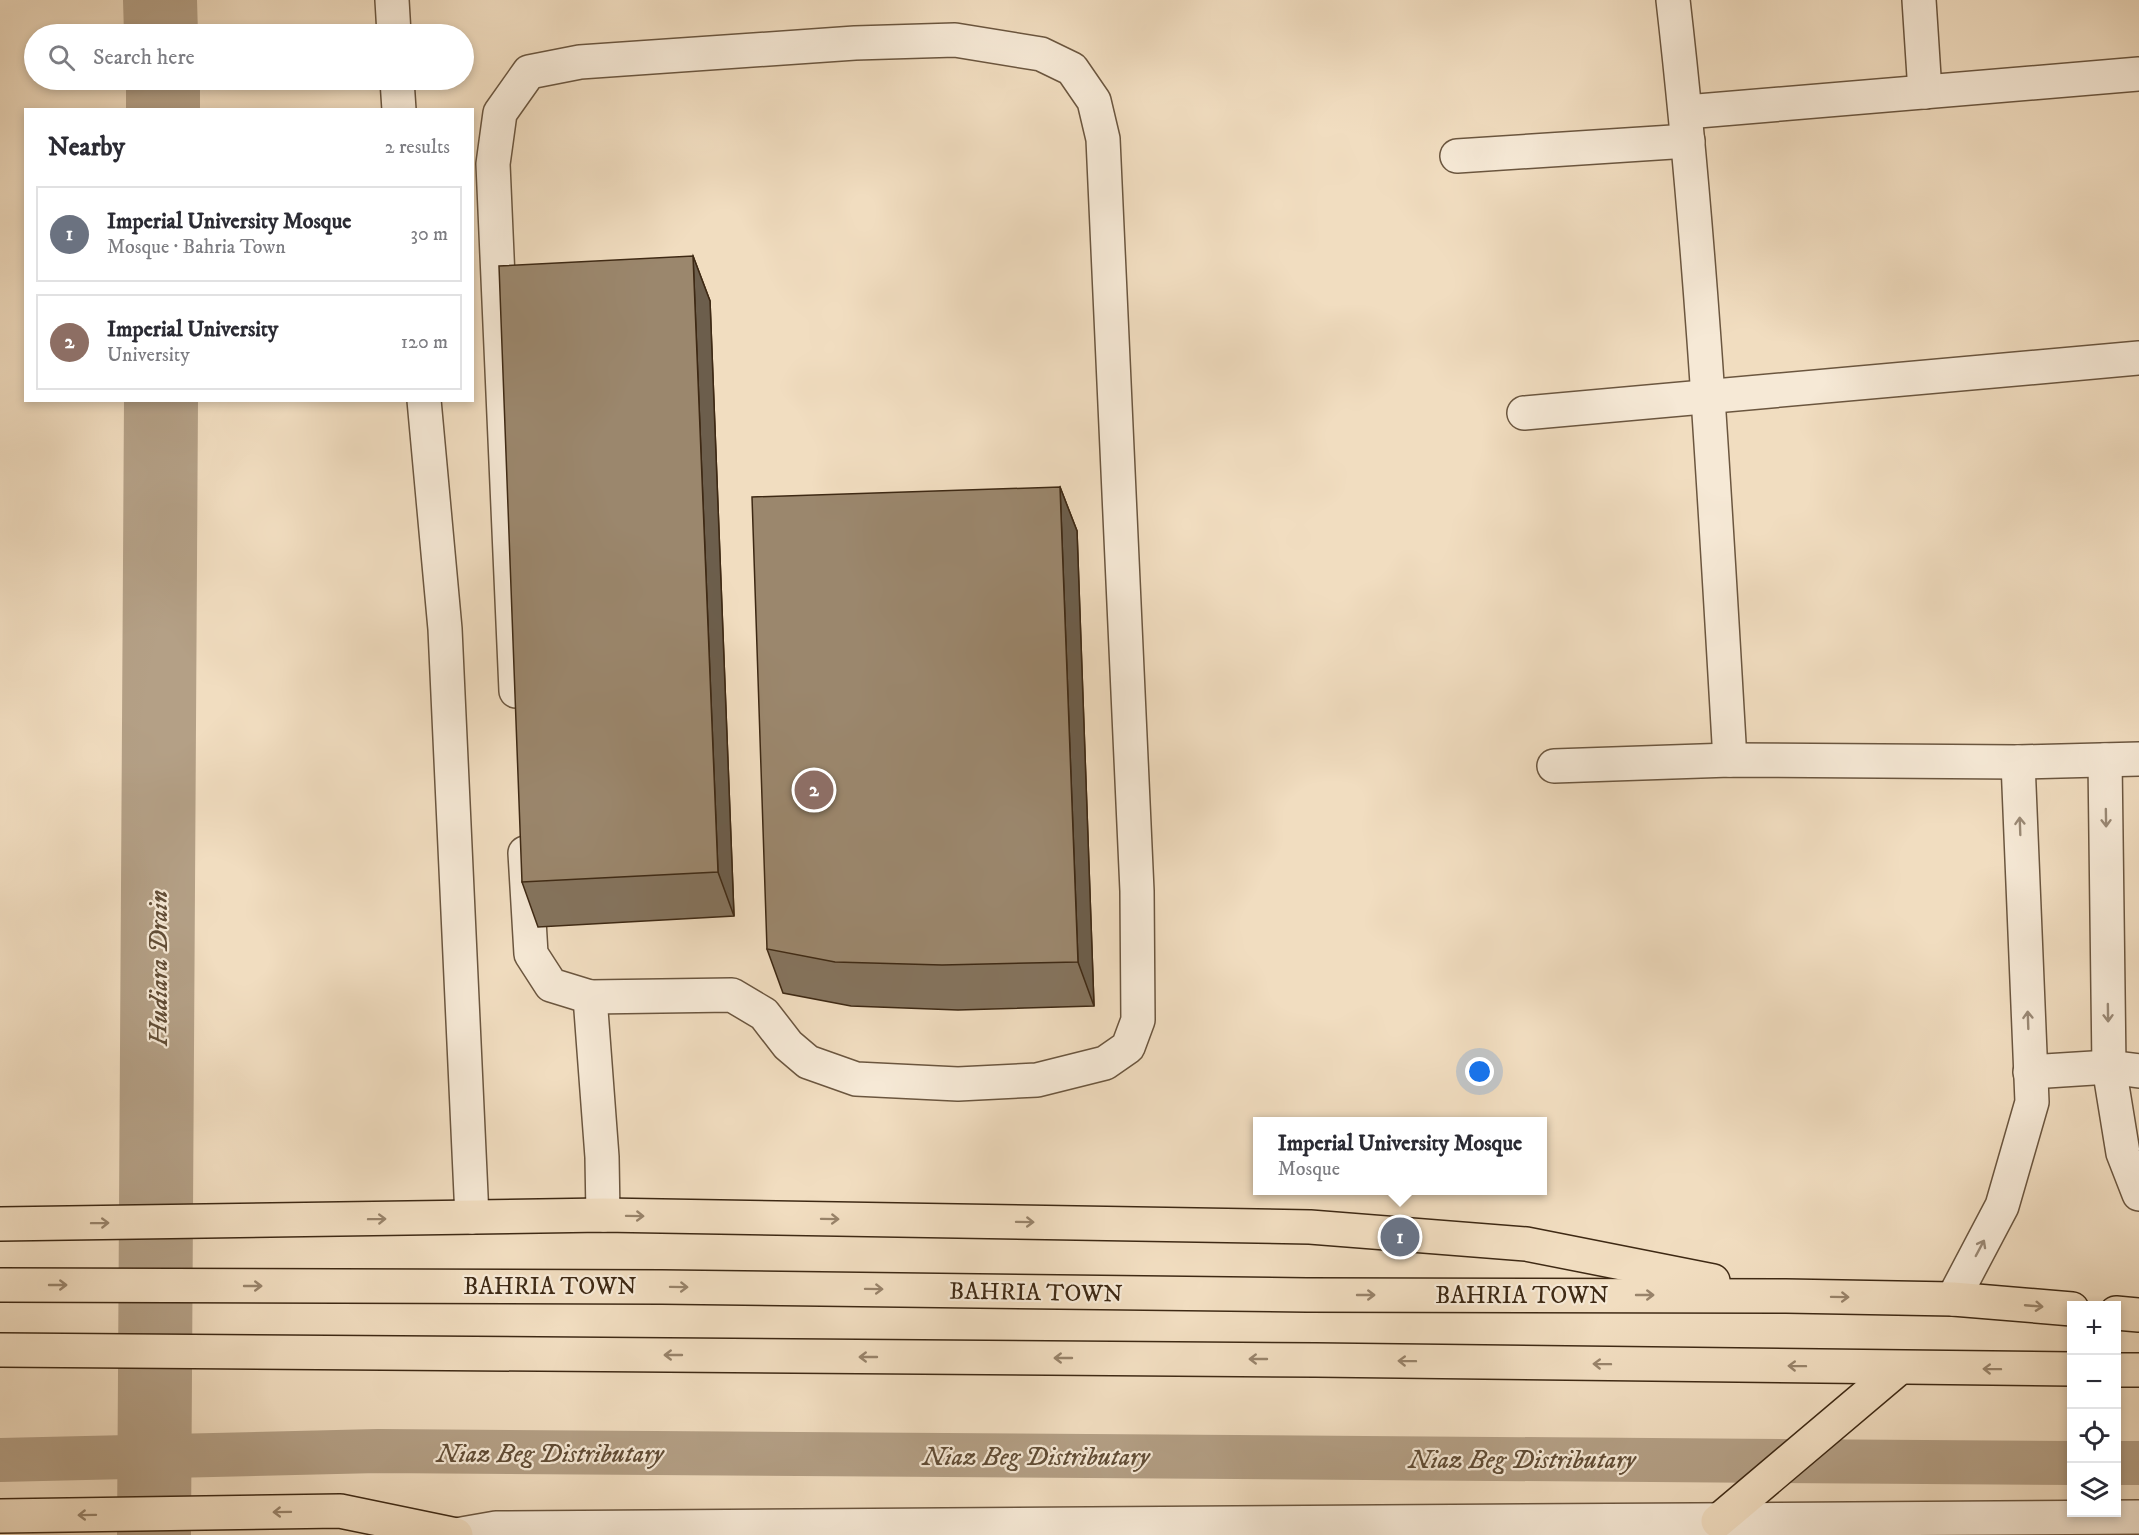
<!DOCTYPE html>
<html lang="en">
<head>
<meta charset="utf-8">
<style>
	body { margin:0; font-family:"IM FELL DW Pica",serif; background:#f7f7f7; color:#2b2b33 }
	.controls { position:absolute; right:18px; bottom:18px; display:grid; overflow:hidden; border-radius:0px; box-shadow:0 3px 9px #0003 }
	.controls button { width:54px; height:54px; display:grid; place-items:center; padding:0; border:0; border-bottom:2px solid #e1e1e2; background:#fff; color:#2b2b33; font:30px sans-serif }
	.you { position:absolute; left:1480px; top:1072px; width:21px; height:21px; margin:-15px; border:4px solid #fff; border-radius:50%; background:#1a73e8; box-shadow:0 0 0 9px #1a73e833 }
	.badge { display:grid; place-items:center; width:39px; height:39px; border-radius:50%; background:#111827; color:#fff; font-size:20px; font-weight:700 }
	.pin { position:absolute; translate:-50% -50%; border:3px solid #fff; box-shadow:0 2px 6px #0006 }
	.popup { position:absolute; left:1253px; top:1117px; width:294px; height:78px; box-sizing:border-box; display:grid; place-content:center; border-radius:0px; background:#fff; filter:drop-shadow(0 2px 4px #0005); font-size:20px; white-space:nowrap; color:#7c7c81 }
	.popup b { font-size:22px; color:#2b2b33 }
	.popup::after { content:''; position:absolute; left:50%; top:100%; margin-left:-12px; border:12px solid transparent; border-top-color:#fff }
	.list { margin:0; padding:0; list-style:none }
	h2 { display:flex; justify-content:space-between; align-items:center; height:78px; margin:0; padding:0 24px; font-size:26px }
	h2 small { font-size:20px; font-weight:400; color:#7c7c81 }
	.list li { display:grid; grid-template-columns:39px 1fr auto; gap:18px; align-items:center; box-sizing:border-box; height:96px; margin:0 12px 12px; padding:0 12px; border:2px solid #e1e1e2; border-radius:0px }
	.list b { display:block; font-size:22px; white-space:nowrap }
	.list p { margin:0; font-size:20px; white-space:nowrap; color:#7c7c81 }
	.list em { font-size:20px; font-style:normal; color:#7c7c81 }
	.icon { flex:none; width:33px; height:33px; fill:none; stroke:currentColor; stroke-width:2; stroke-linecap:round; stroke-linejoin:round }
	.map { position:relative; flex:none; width:2139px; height:1535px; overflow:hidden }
	.search { position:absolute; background:#fff; box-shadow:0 3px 9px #0003; left:24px; top:24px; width:450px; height:66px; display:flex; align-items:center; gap:15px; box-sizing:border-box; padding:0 21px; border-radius:33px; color:#7c7c81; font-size:22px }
	.panel { position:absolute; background:#fff; box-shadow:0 3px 9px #0003; left:24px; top:108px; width:450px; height:294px; border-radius:0px }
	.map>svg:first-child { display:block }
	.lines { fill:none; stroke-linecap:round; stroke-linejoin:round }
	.canal { stroke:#b4a086; stroke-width:44 }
	.river { stroke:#b4a086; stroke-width:74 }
	.minor-casing { stroke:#6b563f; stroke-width:36 }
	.major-casing { stroke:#3e2914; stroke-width:36 }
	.minor { stroke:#f6e9d6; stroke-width:33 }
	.major { stroke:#f1ddc0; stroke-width:33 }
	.wall { fill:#85745e; stroke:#3e2914; stroke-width:1.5 }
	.shaded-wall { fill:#6c5e4c; stroke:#3e2914; stroke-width:1.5 }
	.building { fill:#9b876d; stroke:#3e2914; stroke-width:1.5 }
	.oneway { stroke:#9a8975 }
	.oneway2 { stroke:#98836a }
	.labels { text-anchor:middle; stroke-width:4.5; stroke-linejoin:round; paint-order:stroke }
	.street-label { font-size:24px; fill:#3e2914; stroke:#f6e9d6 }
	.water-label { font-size:26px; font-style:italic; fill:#614d36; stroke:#f6e9d6 }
</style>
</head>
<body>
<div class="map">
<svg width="2139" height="1535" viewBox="0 0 2139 1535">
	<rect width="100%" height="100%" fill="#f1ddc0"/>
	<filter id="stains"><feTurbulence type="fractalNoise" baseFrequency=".00333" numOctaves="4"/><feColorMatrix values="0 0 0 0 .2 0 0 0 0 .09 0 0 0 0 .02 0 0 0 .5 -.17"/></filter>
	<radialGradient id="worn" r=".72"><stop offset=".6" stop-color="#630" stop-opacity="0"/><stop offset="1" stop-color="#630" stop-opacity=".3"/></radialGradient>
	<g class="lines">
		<g class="canal">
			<polyline points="0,1460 378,1451 2072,1463"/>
			<polyline points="2116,1463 2139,1463"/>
		</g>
		<g class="river">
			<polyline points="160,0 161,34"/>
			<polyline points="163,80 163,110"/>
			<polyline points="154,1535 161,400"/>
		</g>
		<defs>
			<g id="minor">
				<polyline points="392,0 394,34"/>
				<path d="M1673,0C1702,252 1715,506 1730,760"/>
				<polyline points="1919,0 1925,92"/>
				<polyline points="397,80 399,110"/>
				<polyline points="1686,112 2139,74"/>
				<polyline points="1457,156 1688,141"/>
				<polyline points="424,400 445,629 472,1217"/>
				<polyline points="1524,413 2139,358"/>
				<polyline points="516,691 493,164 500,113 529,72 580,62 855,43 955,40 1041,54 1072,69 1094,101 1103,139 1137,891 1138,1020 1128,1047 1105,1063 1037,1080 958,1084 856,1079 808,1062 788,1045 764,1014 732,995 590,997"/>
				<polyline points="2105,760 2109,1067 2123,1153 2139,1194"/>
				<polyline points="1554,766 1730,760 2018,762 2139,759"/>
				<polyline points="525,853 531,954 551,985 590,997 602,1157 603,1215"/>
				<polyline points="2030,1072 2109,1067 2139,1071"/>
				<polyline points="1953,1299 2002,1206 2032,1102 2018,762"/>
				<polyline points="456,1535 496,1528 2139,1517"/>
			</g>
			<g id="major">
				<polyline points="0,1224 603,1215 1310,1227 1526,1244 1713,1281"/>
				<polyline points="0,1285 662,1287 1307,1295 1786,1296 1953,1299 2072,1309"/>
				<polyline points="2116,1313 2139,1315"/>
				<polyline points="0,1350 1316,1360 2072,1369"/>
				<polyline points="2116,1370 2139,1370"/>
				<polyline points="0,1516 340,1511 456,1535"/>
				<polyline points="1718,1521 1899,1368"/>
			</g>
		</defs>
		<use href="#minor" class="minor-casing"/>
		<use href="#major" class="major-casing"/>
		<use href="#minor" class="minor"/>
		<use href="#major" class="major"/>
	</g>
	<g class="wall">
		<polygon points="693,256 710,301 734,916 538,927 522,882"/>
		<polygon points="1060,487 1077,531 1094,1006 958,1010 851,1006 783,993 767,949"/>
	</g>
	<g class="shaded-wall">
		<polygon points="693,256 710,301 734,916 718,872"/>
		<polygon points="1060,487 1077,531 1094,1006 1078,962"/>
	</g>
	<g class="building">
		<polygon points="693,256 718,872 522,882 499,266"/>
		<polygon points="1060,487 1078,962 942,965 835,962 767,949 752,497"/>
	</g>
	<defs><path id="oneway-shaft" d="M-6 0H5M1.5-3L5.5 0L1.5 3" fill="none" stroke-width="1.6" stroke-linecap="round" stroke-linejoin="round" transform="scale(1.5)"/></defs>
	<g class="oneway">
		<use href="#oneway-shaft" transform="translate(2106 818) rotate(89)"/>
		<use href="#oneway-shaft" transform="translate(2020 826) rotate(-92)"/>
		<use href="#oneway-shaft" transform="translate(2108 1013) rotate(89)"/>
		<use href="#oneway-shaft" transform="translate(2028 1020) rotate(-92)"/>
		<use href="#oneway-shaft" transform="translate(1980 1248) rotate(-62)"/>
	</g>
	<g class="oneway2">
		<use href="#oneway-shaft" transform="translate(635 1216) rotate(1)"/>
		<use href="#oneway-shaft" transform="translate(377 1219) rotate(-1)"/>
		<use href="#oneway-shaft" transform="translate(830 1219) rotate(1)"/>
		<use href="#oneway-shaft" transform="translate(1025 1222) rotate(1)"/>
		<use href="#oneway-shaft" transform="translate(100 1223) rotate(-1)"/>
		<use href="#oneway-shaft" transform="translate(58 1285)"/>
		<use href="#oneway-shaft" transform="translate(253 1286)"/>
		<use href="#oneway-shaft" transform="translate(679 1287) rotate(1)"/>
		<use href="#oneway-shaft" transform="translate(874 1289) rotate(1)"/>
		<use href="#oneway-shaft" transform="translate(1366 1295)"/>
		<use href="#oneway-shaft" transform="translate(1645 1295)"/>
		<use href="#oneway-shaft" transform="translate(1840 1297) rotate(1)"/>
		<use href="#oneway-shaft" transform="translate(2034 1306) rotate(5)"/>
		<use href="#oneway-shaft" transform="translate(673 1355) rotate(-180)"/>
		<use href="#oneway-shaft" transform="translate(868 1357) rotate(-180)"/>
		<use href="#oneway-shaft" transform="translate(1063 1358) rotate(-180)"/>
		<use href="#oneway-shaft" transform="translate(1258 1359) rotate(-180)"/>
		<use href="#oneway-shaft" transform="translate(1407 1361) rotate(-179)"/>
		<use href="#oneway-shaft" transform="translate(1602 1364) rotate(-179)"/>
		<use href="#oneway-shaft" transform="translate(1797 1366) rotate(-179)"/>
		<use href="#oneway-shaft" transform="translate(1992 1369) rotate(-179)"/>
		<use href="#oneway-shaft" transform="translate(282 1512) rotate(179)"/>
		<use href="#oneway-shaft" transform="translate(87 1515) rotate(179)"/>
	</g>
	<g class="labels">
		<g class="street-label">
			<text x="550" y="1294">BAHRIA TOWN</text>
			<text transform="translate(1036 1292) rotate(1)" y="8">BAHRIA TOWN</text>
			<text x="1522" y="1303">BAHRIA TOWN</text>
		</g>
		<g class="water-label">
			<text transform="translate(158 968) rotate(-90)" y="9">Hudiara Drain</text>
			<text x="550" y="1462">Niaz Beg Distributary</text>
			<text x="1036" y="1465">Niaz Beg Distributary</text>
			<text x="1522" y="1468">Niaz Beg Distributary</text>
		</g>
	</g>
	<rect width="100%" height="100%" filter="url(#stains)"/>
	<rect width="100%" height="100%" fill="url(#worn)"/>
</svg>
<div class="controls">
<button>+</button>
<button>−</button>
<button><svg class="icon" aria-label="locate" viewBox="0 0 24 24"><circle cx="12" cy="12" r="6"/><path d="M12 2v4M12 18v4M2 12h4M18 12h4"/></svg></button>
<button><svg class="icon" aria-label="layers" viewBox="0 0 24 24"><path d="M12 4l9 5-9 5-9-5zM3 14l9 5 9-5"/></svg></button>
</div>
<div class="you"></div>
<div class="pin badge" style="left:1400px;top:1237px;background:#6b7280">1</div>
<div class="popup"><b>Imperial University Mosque</b>Mosque</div>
<div class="pin badge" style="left:814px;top:790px;background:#8d6e63">2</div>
<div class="search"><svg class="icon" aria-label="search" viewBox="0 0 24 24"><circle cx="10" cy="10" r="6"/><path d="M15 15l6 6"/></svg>Search here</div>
<section class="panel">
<h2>Nearby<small>2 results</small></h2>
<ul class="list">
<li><span class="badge" style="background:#6b7280">1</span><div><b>Imperial University Mosque</b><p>Mosque · Bahria Town</p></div><em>30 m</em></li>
<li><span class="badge" style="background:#8d6e63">2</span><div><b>Imperial University</b><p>University</p></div><em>120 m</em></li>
</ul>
</section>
</div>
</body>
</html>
